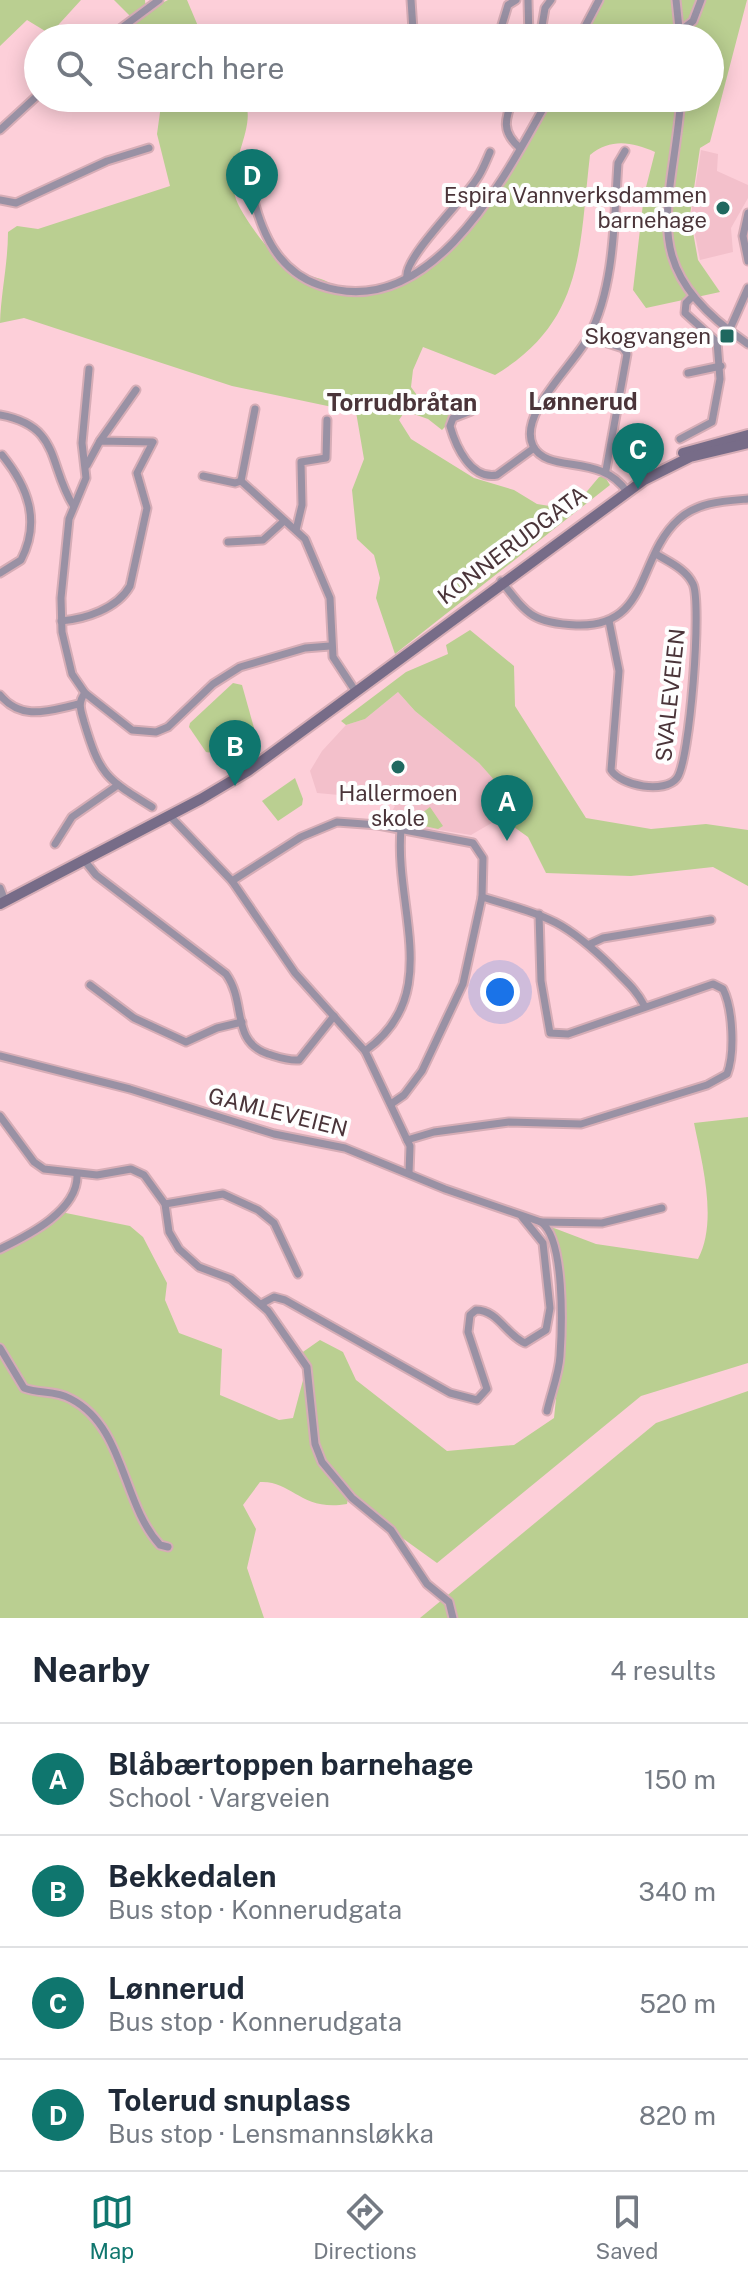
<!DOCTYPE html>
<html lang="en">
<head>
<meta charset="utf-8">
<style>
	body { margin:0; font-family:"Public Sans",sans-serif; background:#f6f6f7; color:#1f2937 }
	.you { position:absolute; left:500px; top:992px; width:28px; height:28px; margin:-20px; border:6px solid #fff; border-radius:50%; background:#1a73e8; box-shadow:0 0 0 12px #1a73e833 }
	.badge { display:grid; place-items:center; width:52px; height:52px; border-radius:50%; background:#0f766e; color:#fff; font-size:26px; font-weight:700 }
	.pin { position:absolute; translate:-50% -66px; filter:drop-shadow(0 2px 4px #0008) }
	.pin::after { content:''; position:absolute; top:42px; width:28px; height:24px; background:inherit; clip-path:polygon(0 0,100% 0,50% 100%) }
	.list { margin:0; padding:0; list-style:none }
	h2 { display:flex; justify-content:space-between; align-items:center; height:104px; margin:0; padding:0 32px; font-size:34px }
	h2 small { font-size:26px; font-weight:400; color:#747a83 }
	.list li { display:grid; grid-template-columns:52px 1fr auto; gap:24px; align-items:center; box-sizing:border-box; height:112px; padding:0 32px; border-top:2px solid #e0e1e3 }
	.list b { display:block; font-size:30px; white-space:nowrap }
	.list p { margin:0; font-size:26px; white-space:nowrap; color:#747a83 }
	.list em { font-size:26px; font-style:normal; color:#747a83 }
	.icon { flex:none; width:44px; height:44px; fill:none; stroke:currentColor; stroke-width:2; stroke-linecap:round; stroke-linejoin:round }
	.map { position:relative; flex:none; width:748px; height:1618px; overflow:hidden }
	.search { position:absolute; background:#fff; box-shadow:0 4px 20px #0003; left:24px; right:24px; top:24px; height:88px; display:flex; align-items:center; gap:20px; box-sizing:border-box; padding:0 28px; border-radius:44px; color:#747a83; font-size:30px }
	.sheet { height:552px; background:#fff }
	nav { display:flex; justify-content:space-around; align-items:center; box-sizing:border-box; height:112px; border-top:2px solid #e0e1e3; background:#fff; font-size:22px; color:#747a83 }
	nav a { display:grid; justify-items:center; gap:4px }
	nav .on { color:#0f766e }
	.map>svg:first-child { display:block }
	.built { fill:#f3c0cb }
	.green { fill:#bacf91 }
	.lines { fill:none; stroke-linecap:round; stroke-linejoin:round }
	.minor-casing { stroke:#d6adb6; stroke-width:11 }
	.secondary-casing { stroke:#d6adb6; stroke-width:14 }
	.minor { stroke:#9991a4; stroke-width:7 }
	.secondary { stroke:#776c88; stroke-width:10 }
	.poi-dot { fill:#1f685f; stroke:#fefefe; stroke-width:3 }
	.labels { text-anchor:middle; stroke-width:8; stroke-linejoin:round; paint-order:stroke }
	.poi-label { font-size:22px; fill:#4a3439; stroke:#fefefe; text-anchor:end }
	.street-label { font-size:22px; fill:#4a3439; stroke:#fefefe }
	.neighbourhood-label { font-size:24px; font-weight:bold; fill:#4a3439; stroke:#fefefe }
</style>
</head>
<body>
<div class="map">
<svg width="748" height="1618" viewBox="0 0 748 1618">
	<rect width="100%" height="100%" fill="#fdcfd9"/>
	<g class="built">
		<polygon points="701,150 718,154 717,171 748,185 748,198 731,228 733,252 700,260 691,215"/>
		<polygon points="398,692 415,711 479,763 506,792 512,811 471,835 407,825 405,816 391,813 395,806 383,799 317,793 310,771 322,751 346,725 365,719"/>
	</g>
	<g class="green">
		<polygon points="0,0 96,0 81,0 50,34 27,20 0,46"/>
		<polygon points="114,0 145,0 146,11 168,0 187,0 203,38 111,38 133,19"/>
		<path d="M598,0H747L710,142L700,148L690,215L698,260L720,292L646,308L633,290L644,195L655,152C632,142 611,138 590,155C579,248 585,321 495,375L423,347L413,370L411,387L419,398L464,407L442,430L428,419L405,411L399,420L411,439L474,478L514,490L537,504L556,507L578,502L599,477H605L610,485L395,654L376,598L380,578L374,555L357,539L352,490L364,459L356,412L232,386L24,318L0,323C1,292 8,263 8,232L17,226L38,229L170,186L157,134L162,98H243C261,125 221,170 238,204C248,224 272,257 292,269C300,274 312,276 321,279C331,283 344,290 355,290C448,294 507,164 549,98H710V38H579Z"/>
		<polygon points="470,630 514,666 515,706 586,818 651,829 706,824 748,830 748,886 713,867 631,876 546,873 528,837 514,827 505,792 479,763 415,711 398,692 365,719 346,725 341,721 406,672 448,654 446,645"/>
		<polygon points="233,683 242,685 254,728 250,734 212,753 206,752 189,727 190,723"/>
		<polygon points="295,778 303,799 302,805 278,821 262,801"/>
		<polygon points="430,807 443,826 438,829 406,822 410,808 418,816"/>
		<path d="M748,1117V1363L641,1396L437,1563L348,1499L347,1504C301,1512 292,1480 260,1482L243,1505L256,1529L247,1568L264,1618H0V1251L61,1212L130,1226L143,1237L167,1283L165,1300L179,1333L222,1349L220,1395L279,1420L293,1418L307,1365L300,1354L320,1340L343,1352L356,1380L447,1451L514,1445L554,1418L561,1350V1274L546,1225L596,1244L698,1259C718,1221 702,1163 694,1123Z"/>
		<polygon points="748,1391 748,1618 420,1618 656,1423"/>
	</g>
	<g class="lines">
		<defs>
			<g id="minor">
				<polyline points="411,0 413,30"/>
				<polyline points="528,0 529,38"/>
				<polyline points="676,0 680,38"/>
				<polyline points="680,31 693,21 701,0"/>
				<polyline points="108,38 159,0"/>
				<polyline points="498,38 508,5 516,0"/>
				<polyline points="540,38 545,8 551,0"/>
				<polyline points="579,38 599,0"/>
				<path d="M513,98C505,119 501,132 520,148"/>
				<path d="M681,98C672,212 633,265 748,344"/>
				<polyline points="0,130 38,95"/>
				<path d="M625,151L618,163C614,219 615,286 589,336C576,363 517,414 533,446C548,475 601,452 627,492"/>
				<path d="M253,197C263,236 279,271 319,285C431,325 506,175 549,98"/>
				<polyline points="0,200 16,203 107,161 149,148"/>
				<polyline points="748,213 743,236 748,261"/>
				<path d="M407,277C403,259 464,199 476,180C482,172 486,161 490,152"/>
				<polyline points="729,331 748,288"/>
				<polyline points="589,337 623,348 627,354 606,470"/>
				<polyline points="89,369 82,443 86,478 69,519 61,598 62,632 72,674 85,693 132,730 156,732 168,727 213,684 240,667 305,648 330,646"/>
				<polyline points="688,373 721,366"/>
				<path d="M474,402L471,411L453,418L450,426C456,447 471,480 497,475L534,448"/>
				<path d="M0,415C61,426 48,465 73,505"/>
				<polyline points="680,439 712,422 720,379 717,342 685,313 686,303 693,296"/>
				<polyline points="100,441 136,390"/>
				<polyline points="203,476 235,483 241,481"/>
				<polyline points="241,481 305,539 330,598 333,657 356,692"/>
				<polyline points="241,481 255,409"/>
				<polyline points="296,530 302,505 301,462 326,458 327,420"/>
				<polyline points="228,542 263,540 284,521"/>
				<path d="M0,573L21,560C41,521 28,487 2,455"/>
				<path d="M501,581C527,614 532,623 576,625C651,628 636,557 679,519C698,502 724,501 748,499"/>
				<path d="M61,621C85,619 117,609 130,586L147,508L137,473L153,442L100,441L87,465"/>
				<path d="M609,621L619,671L611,770C621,786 665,794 677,778C690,761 702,603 693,584C686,569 669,562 656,554"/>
				<path d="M85,693C77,703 81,711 84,722C100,775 105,778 152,807"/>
				<path d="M0,695C22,722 50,710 79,704"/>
				<polyline points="170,816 232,881 295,973 365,1051 410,1146 409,1173"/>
				<polyline points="55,844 72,817 118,785"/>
				<path d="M84,860L96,875L226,974C247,1003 230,1041 268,1054C278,1057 288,1061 299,1060L334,1016"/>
				<polyline points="232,881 301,837 337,822 378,825 473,843 483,858 482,897"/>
				<polyline points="0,888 5,901"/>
				<polyline points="590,944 603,938 711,920"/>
				<polyline points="90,985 134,1018 186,1042 217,1028 242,1022"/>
				<path d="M365,1051C444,995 394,909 401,829"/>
				<path d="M0,1056L130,1089L274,1134L345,1148L445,1189L541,1222C565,1239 562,1327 560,1356C559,1374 551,1393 547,1411"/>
				<path d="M391,1104L404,1095L422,1071L463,984L482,897C546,916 563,919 612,967C624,980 636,989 644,1005"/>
				<polyline points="0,1116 34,1162 44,1169 97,1175 131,1169 144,1175 165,1204 169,1232 179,1249 199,1267 231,1279 268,1311 307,1367 315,1444 322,1462 352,1498 391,1530 427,1584 449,1602 453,1618"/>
				<path d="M407,1140L434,1132L509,1122L581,1124L707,1085L727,1074C735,1053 733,1009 723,989L713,984L568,1034L550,1033L541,981L539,914"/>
				<polyline points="165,1204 223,1194 258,1210 274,1223 298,1274"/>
				<polyline points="541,1222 602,1223 662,1208"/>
				<path d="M0,1249C29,1235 79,1210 77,1174"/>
				<path d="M261,1304L274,1297L285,1300L450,1393L477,1400L487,1389L468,1332L470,1315L476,1310C498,1310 506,1335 525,1343L546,1330L550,1308L543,1243L522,1217"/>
				<path d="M0,1348L24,1388C39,1394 55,1390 71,1399C125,1427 122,1504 160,1545L168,1547"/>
			</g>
			<g id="secondary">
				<polyline points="683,453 748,435"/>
				<polyline points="0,904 201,799 248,771 644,480 690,457 748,443"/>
			</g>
		</defs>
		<use href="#minor" class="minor-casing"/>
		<use href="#secondary" class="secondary-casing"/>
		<use href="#minor" class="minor"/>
		<use href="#secondary" class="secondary"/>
	</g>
	<g class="poi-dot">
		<circle cx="723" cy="208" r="8"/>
		<rect x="719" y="328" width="16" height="16" rx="4"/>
		<circle cx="398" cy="767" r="8"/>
	</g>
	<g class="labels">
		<g class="poi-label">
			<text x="707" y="203">Espira Vannverksdammen<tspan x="707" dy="25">barnehage</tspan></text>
			<text x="711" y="344">Skogvangen</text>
			<text x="398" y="801" text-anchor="middle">Hallermoen<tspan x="398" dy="25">skole</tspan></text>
		</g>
		<g class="street-label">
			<text transform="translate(512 545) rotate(-37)" y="8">KONNERUDGATA</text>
			<text transform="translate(670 695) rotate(-84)" y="8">SVALEVEIEN</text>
			<text transform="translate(278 1112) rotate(14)" y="8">GAMLEVEIEN</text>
		</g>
		<g class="neighbourhood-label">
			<text x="583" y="410">Lønnerud</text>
			<text x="402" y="411">Torrudbråtan</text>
		</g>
	</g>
</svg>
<div class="you"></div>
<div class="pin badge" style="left:507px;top:841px">A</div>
<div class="pin badge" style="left:235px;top:786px">B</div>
<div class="pin badge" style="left:638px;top:489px">C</div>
<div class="pin badge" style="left:252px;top:215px">D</div>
<div class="search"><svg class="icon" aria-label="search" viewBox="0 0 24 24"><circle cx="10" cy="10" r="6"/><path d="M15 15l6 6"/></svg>Search here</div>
</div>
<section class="sheet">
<h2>Nearby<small>4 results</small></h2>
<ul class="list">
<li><span class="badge">A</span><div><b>Blåbærtoppen barnehage</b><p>School · Vargveien</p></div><em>150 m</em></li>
<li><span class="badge">B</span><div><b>Bekkedalen</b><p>Bus stop · Konnerudgata</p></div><em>340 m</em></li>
<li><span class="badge">C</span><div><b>Lønnerud</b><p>Bus stop · Konnerudgata</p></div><em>520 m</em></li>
<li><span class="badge">D</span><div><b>Tolerud snuplass</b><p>Bus stop · Lensmannsløkka</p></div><em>820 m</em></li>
</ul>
</section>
<nav>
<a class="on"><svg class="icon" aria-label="map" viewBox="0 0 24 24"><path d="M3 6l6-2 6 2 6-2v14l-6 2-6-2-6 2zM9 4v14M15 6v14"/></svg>Map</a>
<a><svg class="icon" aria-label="directions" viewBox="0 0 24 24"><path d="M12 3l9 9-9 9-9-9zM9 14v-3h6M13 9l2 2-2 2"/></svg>Directions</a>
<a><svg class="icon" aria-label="saved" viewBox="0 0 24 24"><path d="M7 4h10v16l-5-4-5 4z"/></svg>Saved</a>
</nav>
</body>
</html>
